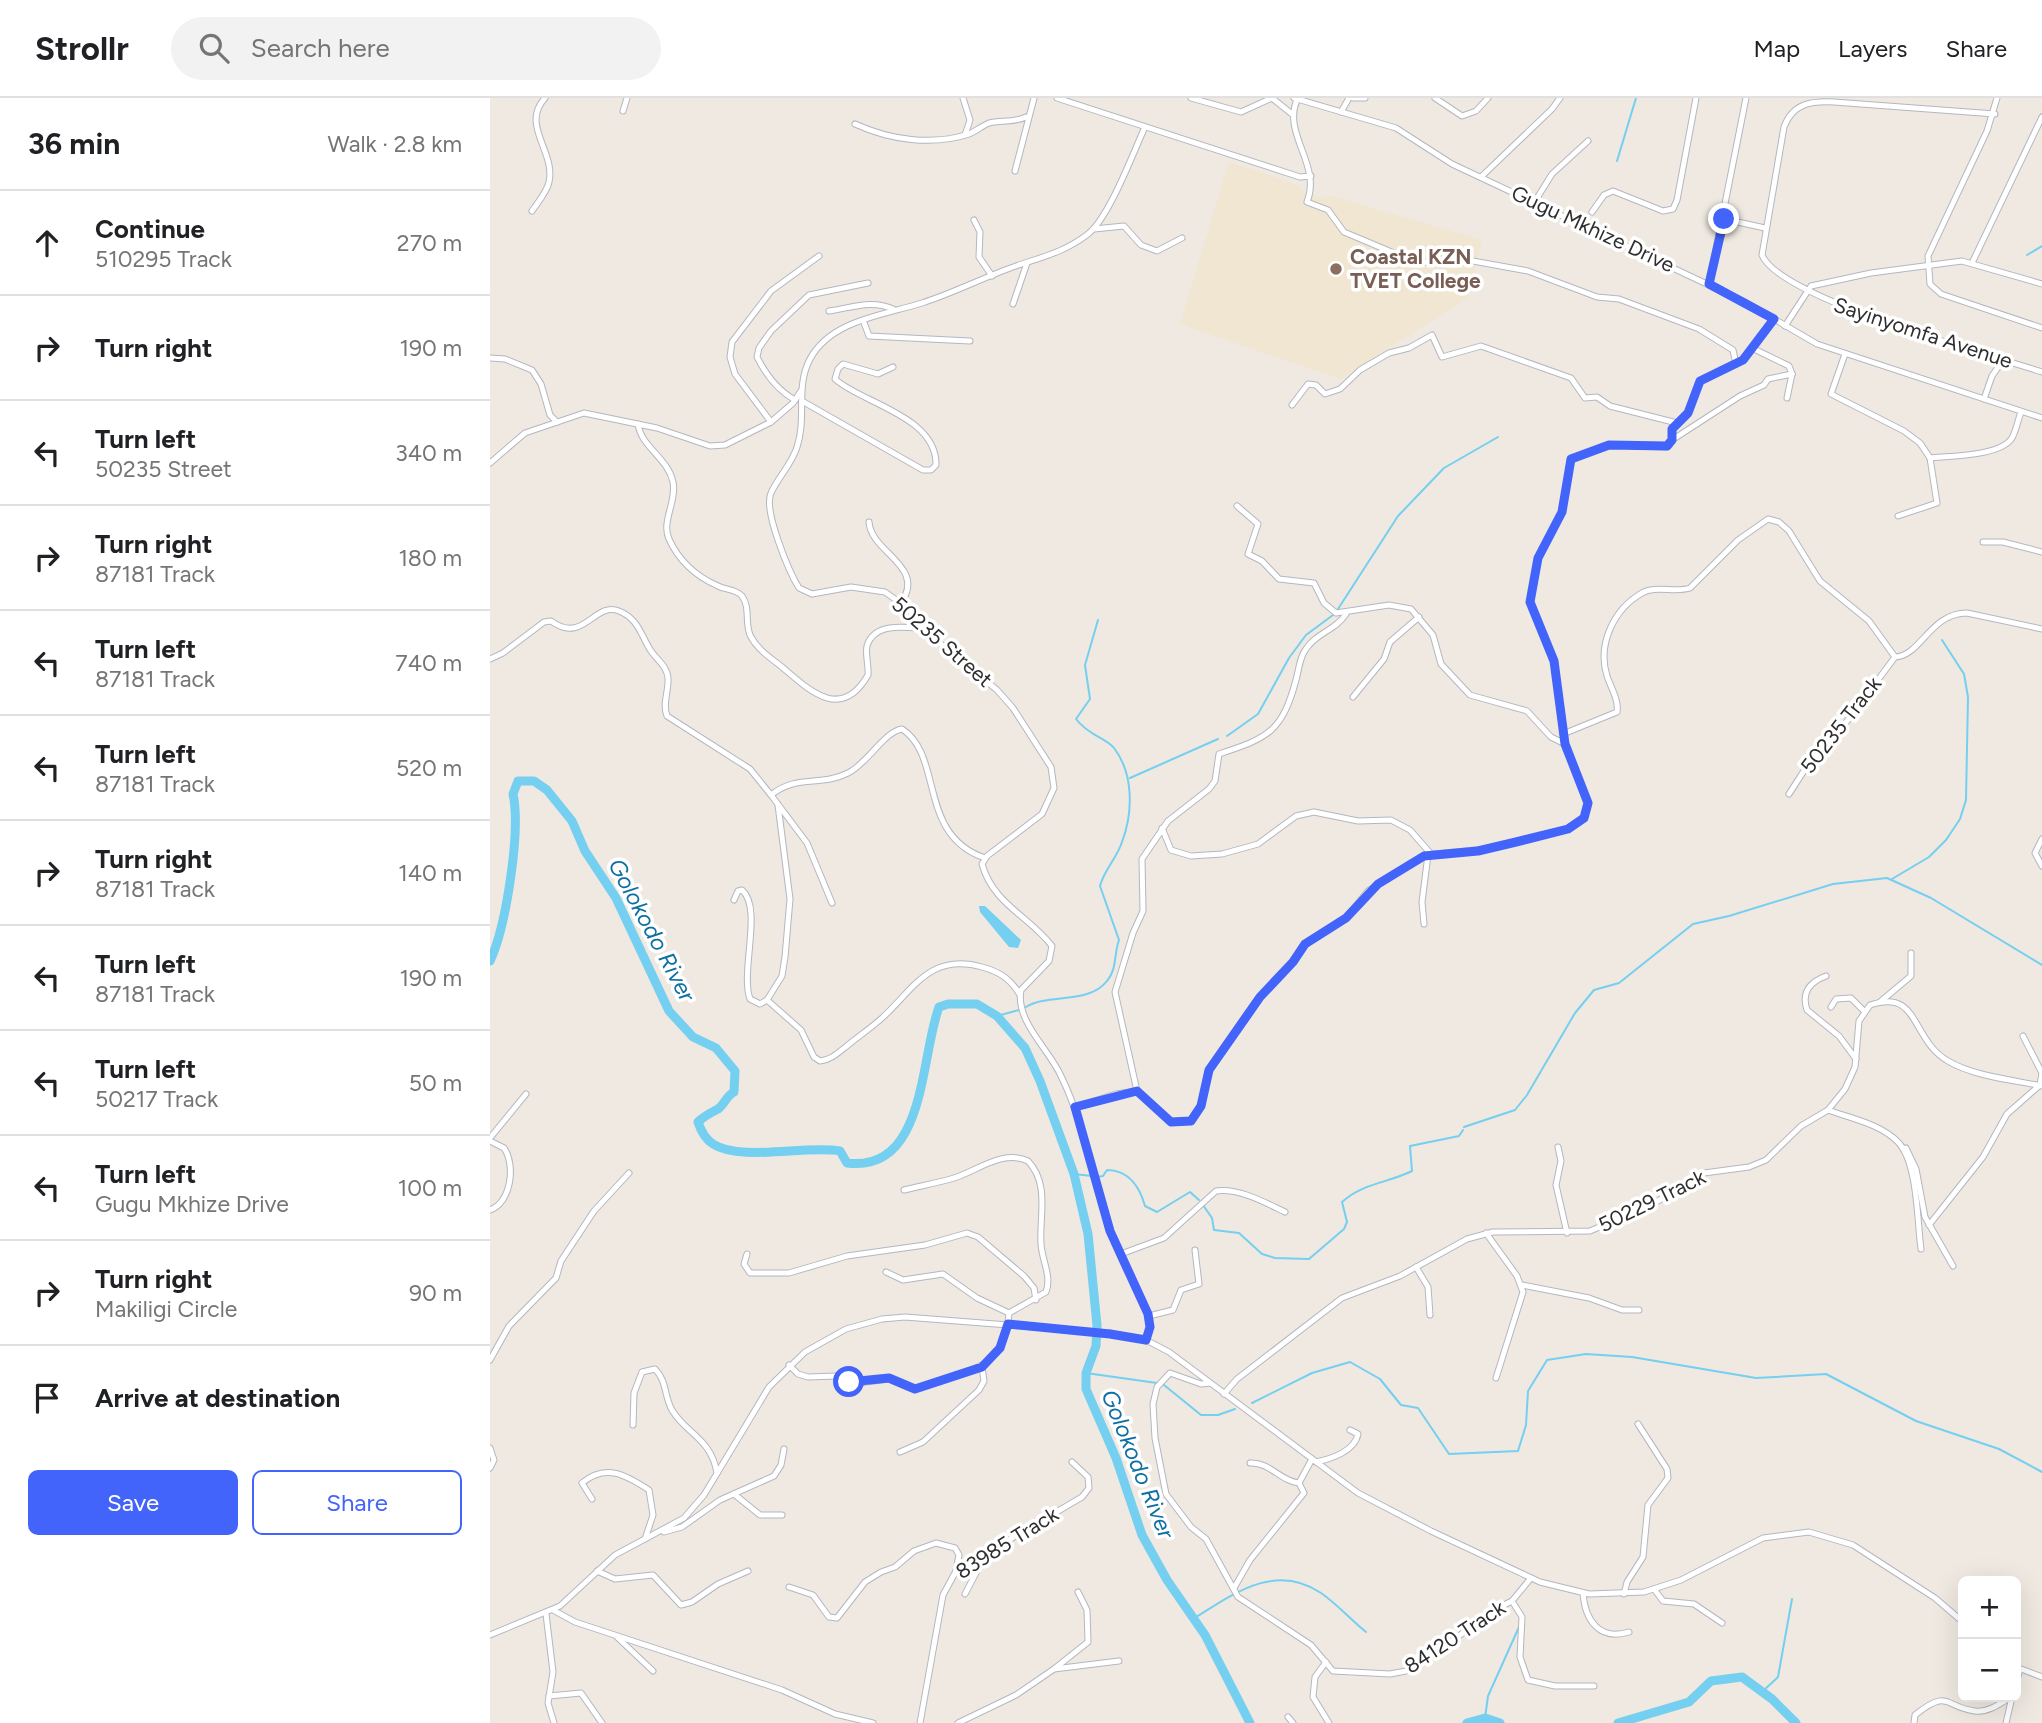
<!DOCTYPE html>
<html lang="en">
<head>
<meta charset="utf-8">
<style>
	body { margin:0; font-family:Figtree,sans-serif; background:#f2f2f2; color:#202124 }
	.controls { position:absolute; right:21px; bottom:21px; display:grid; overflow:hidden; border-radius:10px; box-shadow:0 7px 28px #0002 }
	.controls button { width:63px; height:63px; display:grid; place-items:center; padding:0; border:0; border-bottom:2px solid #e0e0e0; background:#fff; color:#202124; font:35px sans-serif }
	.stop { position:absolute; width:21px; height:21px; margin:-16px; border:5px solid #4264fb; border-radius:50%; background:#fff }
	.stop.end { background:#4264fb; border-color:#fff; box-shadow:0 2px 7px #0008 }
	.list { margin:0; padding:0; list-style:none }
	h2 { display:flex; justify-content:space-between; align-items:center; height:91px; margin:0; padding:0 28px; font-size:30px }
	h2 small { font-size:23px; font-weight:400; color:#757577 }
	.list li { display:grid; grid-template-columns:46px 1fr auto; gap:21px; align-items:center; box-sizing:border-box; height:105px; padding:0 28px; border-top:2px solid #e0e0e0 }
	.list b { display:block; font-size:26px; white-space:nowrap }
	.list p { margin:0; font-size:23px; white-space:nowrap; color:#757577 }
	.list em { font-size:23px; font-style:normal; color:#757577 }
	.actions { display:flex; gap:14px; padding:21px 28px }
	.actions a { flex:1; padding:16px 0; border:2px solid #4264fb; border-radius:10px; text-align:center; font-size:24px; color:#4264fb }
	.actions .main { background:#4264fb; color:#fff }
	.icon { flex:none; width:38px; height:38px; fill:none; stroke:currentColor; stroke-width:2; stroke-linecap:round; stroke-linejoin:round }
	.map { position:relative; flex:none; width:1552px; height:1625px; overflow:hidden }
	header { display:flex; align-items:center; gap:42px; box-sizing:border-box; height:98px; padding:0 35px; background:#fff; border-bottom:2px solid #e0e0e0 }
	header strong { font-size:33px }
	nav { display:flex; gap:38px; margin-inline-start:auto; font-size:24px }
	.search { width:490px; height:63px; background:#f2f2f2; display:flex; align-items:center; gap:18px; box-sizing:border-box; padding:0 24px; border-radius:38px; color:#757577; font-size:26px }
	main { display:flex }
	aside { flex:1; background:#fff }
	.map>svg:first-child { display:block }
	.education { fill:#f0e6d1 }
	.water { fill:#75cff0 }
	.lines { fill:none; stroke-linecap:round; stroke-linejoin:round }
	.stream { stroke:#75cff0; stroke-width:2 }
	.river { stroke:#75cff0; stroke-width:9 }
	.minor-casing { stroke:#b4b7c1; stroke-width:7 }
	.minor { stroke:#fff; stroke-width:5 }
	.route { stroke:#4264fb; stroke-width:9 }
	.education-dot { fill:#8d6e63; stroke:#fff; stroke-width:2.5 }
	.labels { text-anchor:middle; stroke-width:7; stroke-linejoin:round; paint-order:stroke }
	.street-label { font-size:21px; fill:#2e2e2e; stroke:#fff }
	.education-label { font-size:21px; font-weight:bold; fill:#785e54; stroke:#fff; text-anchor:start }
	.water-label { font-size:23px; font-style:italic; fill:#0d6fa3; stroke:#fff }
</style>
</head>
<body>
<header>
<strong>Strollr</strong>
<div class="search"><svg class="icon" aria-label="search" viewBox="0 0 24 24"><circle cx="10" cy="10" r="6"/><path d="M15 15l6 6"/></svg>Search here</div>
<nav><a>Map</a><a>Layers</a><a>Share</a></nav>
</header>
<main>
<aside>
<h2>36 min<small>Walk · 2.8 km</small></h2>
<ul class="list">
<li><svg class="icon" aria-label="ahead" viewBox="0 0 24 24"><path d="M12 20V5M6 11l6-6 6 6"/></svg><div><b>Continue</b><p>510295 Track</p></div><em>270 m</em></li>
<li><svg class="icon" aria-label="right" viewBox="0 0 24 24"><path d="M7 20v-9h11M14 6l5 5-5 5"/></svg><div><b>Turn right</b></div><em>190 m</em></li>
<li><svg class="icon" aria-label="left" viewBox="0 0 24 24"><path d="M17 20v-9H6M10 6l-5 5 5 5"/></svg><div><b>Turn left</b><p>50235 Street</p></div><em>340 m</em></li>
<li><svg class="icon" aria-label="right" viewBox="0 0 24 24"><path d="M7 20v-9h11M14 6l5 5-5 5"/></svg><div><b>Turn right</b><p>87181 Track</p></div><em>180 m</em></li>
<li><svg class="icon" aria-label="left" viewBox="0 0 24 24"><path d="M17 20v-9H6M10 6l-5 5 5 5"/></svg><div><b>Turn left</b><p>87181 Track</p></div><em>740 m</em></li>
<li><svg class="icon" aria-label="left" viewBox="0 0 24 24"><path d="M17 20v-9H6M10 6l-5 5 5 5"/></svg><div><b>Turn left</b><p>87181 Track</p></div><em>520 m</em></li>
<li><svg class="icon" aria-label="right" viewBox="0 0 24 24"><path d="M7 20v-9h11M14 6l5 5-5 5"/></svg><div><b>Turn right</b><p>87181 Track</p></div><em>140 m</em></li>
<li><svg class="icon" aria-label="left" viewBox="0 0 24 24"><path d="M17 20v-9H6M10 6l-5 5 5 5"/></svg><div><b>Turn left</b><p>87181 Track</p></div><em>190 m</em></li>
<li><svg class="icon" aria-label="left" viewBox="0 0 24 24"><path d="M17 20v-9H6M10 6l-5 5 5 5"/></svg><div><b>Turn left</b><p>50217 Track</p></div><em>50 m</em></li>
<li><svg class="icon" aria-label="left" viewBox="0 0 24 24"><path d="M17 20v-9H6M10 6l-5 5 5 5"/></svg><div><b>Turn left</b><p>Gugu Mkhize Drive</p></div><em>100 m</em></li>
<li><svg class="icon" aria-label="right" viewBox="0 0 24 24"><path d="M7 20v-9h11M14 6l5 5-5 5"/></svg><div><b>Turn right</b><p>Makiligi Circle</p></div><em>90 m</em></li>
<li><svg class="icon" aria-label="arrive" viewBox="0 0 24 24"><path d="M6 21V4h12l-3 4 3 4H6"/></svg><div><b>Arrive at destination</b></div></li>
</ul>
<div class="actions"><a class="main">Save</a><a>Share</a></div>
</aside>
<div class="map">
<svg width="1552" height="1625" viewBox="0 0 1552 1625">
	<rect width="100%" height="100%" fill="#efe9e1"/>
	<polygon class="education" points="739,64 808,87 815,95 830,99 842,98 992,142 978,200 850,281 690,226"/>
	<polygon class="water" points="489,808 495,808 531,842 528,850 519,849 490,814"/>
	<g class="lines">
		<g class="stream">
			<polyline points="1127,63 1146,0"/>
			<polyline points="1537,157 1552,148"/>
			<polyline points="848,511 908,418 954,370 1008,339"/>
			<polyline points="737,638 768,616 799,560 816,537 843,517"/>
			<polyline points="640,680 728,641"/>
			<polyline points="1402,781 1439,759 1456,742 1470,721 1476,702 1478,599 1474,576 1452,542"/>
			<path d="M536,909C558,895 598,907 617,883C627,872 624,855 629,842L610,788C614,772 627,760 632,744C643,715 644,676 624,650C616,640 599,638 586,621L600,601L595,567L608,522"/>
			<polyline points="507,918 529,912"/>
			<polyline points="974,1029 1025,1012 1037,997 1085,915 1104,892 1129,885 1203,826 1239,818 1343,786 1397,780 1441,800 1552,867"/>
			<polyline points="584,1076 602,1078"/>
			<path d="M607,1079L613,1078L617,1072C639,1072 650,1090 655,1108L667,1114L700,1094L709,1102"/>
			<path d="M713,1107L722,1120L724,1132L749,1135L772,1156L785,1160L819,1161L854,1131L857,1124L852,1104C873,1085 898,1085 922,1073L920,1048L969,1038L973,1032"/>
			<polyline points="596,1275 667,1285"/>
			<polyline points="674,1287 711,1317 728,1317 745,1311"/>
			<polyline points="762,1305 822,1275 860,1264 890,1281 911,1307 928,1310 959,1356 1028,1353 1036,1327 1038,1293 1057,1262 1096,1256 1142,1259 1266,1280 1336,1276 1426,1323 1509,1351 1552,1374"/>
			<path d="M703,1521C743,1496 785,1464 831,1495C847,1506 861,1522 876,1534"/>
			<polyline points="1272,1594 1288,1579 1302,1501"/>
			<polyline points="995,1620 998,1598 1029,1529"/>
		</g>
		<g class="river">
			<path d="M0,863C16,829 31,733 23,696L28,683H44L57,692L82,723L95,753L126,800L179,913L203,939L226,950L245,973L244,994C236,998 235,1006 228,1011C220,1015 214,1018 208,1024C211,1033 215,1041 223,1046C251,1064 315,1047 350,1053L357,1065C436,1075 430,960 449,909L458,906H487L507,918L535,950L550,983L584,1076L598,1136L607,1227L606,1248L596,1275V1291L626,1360L652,1437L677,1482L715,1537L760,1625"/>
			<polyline points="977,1625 995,1620 1010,1625"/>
			<polyline points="1128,1625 1199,1604 1221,1583 1252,1579 1282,1601 1306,1625"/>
		</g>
		<defs>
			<g id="minor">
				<polyline points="473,0 480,22 475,37"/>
				<polyline points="567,0 810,79 821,78"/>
				<polyline points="701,0 751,14 782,0"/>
				<polyline points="782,0 802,16"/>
				<polyline points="804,0 906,30 962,66 1255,204 1327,246 1552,320"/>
				<polyline points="863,0 875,0"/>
				<polyline points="945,0 972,18 986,13 998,0"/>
				<polyline points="1507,0 1497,33 1438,158 1440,186 1451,196 1552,230"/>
				<path d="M807,2C792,36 832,67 817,104L838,112L854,134L923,163L951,166L983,163L1038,173L1107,199L1129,201L1209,231L1243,252L1246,266"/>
				<polyline points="133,13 137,0"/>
				<polyline points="851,14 859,0"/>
				<path d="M1505,16L1344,4C1321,3 1303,5 1294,29L1272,157C1290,201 1501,257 1552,274"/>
				<path d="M365,26C400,42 442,48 479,36C486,33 492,28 499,25C511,22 523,25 536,19"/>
				<path d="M655,29C643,55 619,120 598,136C575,154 552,159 526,168C494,179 464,195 432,205C394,217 341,222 320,261C305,289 317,320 307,349C302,366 288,379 281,395C273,412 299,474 309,490L322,496L361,489L395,494L416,509L441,538L507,592L523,610L561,669L564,690L552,716L497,758L492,766C503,806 539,818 562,848L559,863L531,892C525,923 559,951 571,978C595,1027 603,1081 620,1132C629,1161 647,1187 658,1215L660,1229L656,1243"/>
				<polyline points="525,73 544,0"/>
				<polyline points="991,79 1062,11 1070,0"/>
				<polyline points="1044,105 1062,76 1098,43"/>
				<path d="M42,113C48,104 57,94 59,84C66,54 30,27 55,0"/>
				<polyline points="1102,114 1114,97 1123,93 1173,113 1183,111 1187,102 1206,0"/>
				<polyline points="1234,121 1275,130"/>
				<polyline points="484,122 490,134 489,159 502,178"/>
				<polyline points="604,131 634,128 651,147 667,153 692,140"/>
				<polyline points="1482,165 1552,19"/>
				<polyline points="1219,186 1256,0"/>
				<polyline points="523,206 537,165"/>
				<path d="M339,213C362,210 381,201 403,211"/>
				<polyline points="373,222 379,238 480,243"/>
				<polyline points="1295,228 1321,188 1381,175 1472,163 1552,186"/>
				<polyline points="1262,250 1299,268 1302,276"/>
				<polyline points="1355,256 1341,296 1414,333 1430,345 1440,360 1447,405 1408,418"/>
				<polyline points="0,260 15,261 42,272 51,286 60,317 67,324"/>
				<polyline points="1297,300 1302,276"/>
				<polyline points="1494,301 1502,278 1513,262"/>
				<path d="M305,302C287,292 276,277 267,259L269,250L281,233L319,197L378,185"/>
				<path d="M312,303L433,372H441L446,367C447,318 371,305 345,281L348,271L353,266L388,276L403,269"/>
				<polyline points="802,307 818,286 826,287 835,296 850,291 870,272 899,255 919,250 942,237 952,259 991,248 1081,280 1095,300 1107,299 1120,308 1187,325"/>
				<polyline points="281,324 245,276 240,259 242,244 281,193 329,158"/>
				<path d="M148,326C151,349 178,360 183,384C187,403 171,424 179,441C189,463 205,478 228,488C236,492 246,491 252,498C261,510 254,527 261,539C268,552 281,560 292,569C319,592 351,624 378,577C379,568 375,557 377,548C384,524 416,529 434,531"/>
				<polyline points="1182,342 1250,298 1274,287 1278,281 1302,276"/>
				<path d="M1440,360C1460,358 1511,358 1522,340C1526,333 1528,322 1531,314"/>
				<polyline points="0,365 35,335 94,315 167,330 220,348 235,347 281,324 303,305 311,293"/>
				<polyline points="747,408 768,426 758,456 772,463 789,481 824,485 834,505 846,515 899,507 921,511 943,537 951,566 980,597 1037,613 1061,639 1075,646"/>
				<path d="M379,424C381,455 437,468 411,505"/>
				<polyline points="1493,444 1513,444 1552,454"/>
				<path d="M0,561L13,555L54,524L61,523C94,547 104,503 129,513C149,521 151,538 161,553C168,563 177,568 178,580C179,593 172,605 177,618L260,671L281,697C307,676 330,689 358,675C377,666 395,633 412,631C454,658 427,737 495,760"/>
				<polyline points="863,599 894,561 900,544 929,519"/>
				<path d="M1073,636L1127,614C1129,602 1121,590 1117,578C1107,546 1124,511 1152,495C1165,487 1186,495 1200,490L1248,442L1278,421L1289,424L1299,433L1330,483L1379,523L1405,559C1431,558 1440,515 1477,515L1552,531"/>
				<polyline points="1299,696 1319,665 1358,622 1405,559"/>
				<polyline points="281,697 317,745 342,805"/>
				<polyline points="672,730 681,752 701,758 732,756 768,746 806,718 824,714 868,723 901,722 920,732 941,756"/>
				<polyline points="1552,741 1545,755 1552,768"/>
				<path d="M244,802L248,793L252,792C273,810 250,873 260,901L270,906L277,902L292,878L295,859L300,801L288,707"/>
				<polyline points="934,826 932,804 938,757"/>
				<path d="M1336,878C1320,884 1311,894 1317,912L1349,938L1366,961"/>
				<path d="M277,902L311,932L324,959L330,963C341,962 349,954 358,947C369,938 381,930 392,920C423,892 440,854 492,869C510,874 521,881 530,897"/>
				<polyline points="1390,904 1421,878 1421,855"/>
				<polyline points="1341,909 1346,901 1361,900 1374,913"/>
				<path d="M647,993L625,894L643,835L653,813L652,761L678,723L719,691L725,683L729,656C778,640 792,634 806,582C809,572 809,560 816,551C826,535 846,532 856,516"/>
				<polyline points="585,1009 626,996 647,993 681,1024 701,1023 711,1008 719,972 770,899 803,864 815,846 856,820 878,793 935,757 995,751 1078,731 1094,720 1098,705 1075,646 1064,563 1040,504 1048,460 1072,414 1081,361 1119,347 1177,349 1182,342 1182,331 1198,315 1211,283 1253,262 1284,221"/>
				<path d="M1338,1012C1360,1020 1391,1026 1408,1044C1428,1065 1427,1123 1431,1151"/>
				<polyline points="0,1040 36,996"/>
				<path d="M0,1043L14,1050C26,1067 21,1105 0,1112"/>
				<polyline points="1068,1049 1071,1063 1066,1087 1077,1135"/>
				<polyline points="1416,1050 1426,1071 1435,1119 1463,1168"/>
				<polyline points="1439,1127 1493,1059 1517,1016 1550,987 1552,975 1533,938"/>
				<polyline points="996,1135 1027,1178 1033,1194 1006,1280"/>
				<polyline points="257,1156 254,1166 260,1175 299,1175 357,1158 435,1147 477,1135 488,1139 534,1178 544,1190 546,1202"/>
				<path d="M631,1156L674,1140L726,1093C749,1090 774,1104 795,1114"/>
				<polyline points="926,1169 938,1189 940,1217"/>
				<polyline points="396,1174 413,1182 453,1176 487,1200 519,1215"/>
				<polyline points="1032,1187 1099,1200 1132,1212 1149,1212"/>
				<polyline points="659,1218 683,1212 691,1192 709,1186 705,1152"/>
				<polyline points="0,1262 19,1228 66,1180 71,1163 104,1113 139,1075"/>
				<path d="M299,1267L308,1276L318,1279L346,1278L368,1285L399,1281L420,1290H429C474,1271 515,1276 519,1215L556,1194C562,1178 552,1163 551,1146C549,1119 560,1086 538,1063C513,1051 487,1073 464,1080C447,1085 430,1088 414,1092"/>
				<polyline points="720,1285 711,1286 680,1275 667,1289 663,1306 665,1340 676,1396 701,1429 716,1441 748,1499 821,1547 843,1573 900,1576 916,1573 936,1555 965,1541 1000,1514 1022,1503 1041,1480"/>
				<path d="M734,1296L747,1281L852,1200L910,1178L977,1141L1003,1134L1100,1133L1163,1106L1214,1075L1259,1069L1276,1062L1311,1028L1338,1012L1355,991L1365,969L1369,923L1380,907C1430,890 1420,941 1458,963C1483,978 1523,982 1552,988"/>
				<path d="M143,1327L144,1295L152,1274L165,1271C177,1283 174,1298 182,1312C196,1336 221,1340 227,1375"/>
				<polyline points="0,1350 4,1362 0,1370"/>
				<polyline points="410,1354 433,1344 489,1292 494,1283 492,1269"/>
				<path d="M826,1364C841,1361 865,1353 868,1336L860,1332"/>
				<path d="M760,1365C780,1364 790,1383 809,1385L822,1361"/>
				<polyline points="244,1396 270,1417 292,1417"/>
				<path d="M102,1401L92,1385C116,1365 136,1377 159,1392L163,1417L155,1441"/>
				<polyline points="174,1434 192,1429 230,1402 284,1378 291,1367 294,1351"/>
				<polyline points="107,1473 125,1481 163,1477 191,1507 202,1504 228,1486 258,1473"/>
				<polyline points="299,1489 323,1497 339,1519 347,1520 375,1484 391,1474 405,1469 424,1453 446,1445 465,1450 469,1457 466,1473"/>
				<polyline points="744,1490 760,1462 814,1395 809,1385"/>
				<polyline points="1164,1491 1173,1503 1204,1506 1232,1525"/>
				<path d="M1093,1495C1095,1522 1109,1543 1139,1534"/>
				<polyline points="475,1496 498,1452"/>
				<polyline points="1134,1496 1137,1484 1153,1459 1158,1407 1178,1380 1177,1371 1148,1326"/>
				<polyline points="1022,1503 1032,1519 1030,1559 1038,1582 1065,1588 1104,1588"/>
				<polyline points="63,1512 85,1524 292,1592 345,1616 383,1625"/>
				<polyline points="56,1516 63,1574 58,1605 64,1625"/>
				<polyline points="0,1537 70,1508 125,1457 194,1420 214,1397 279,1289 315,1254 356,1231 392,1221 415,1219 620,1235 658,1243 679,1254 868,1395 941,1433 1050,1484 1099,1496 1154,1494 1191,1482 1273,1440 1319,1434 1363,1447 1445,1500 1473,1524"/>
				<polyline points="127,1539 163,1573"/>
				<polyline points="836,1564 825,1579 823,1599 839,1625"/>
				<polyline points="1526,1569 1552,1579"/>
				<polyline points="564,1571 598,1544 597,1512 588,1494"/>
				<polyline points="1526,1585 1530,1571"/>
				<polyline points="59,1598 91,1595 112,1625"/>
				<polyline points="798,1619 803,1625"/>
				<polyline points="430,1625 453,1497 466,1473 592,1399 599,1390 598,1379 582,1364"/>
				<polyline points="468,1625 526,1597 564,1571 629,1563"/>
				<path d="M1424,1625L1425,1617C1459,1590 1454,1609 1485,1613C1498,1615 1511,1605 1521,1599"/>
				<polyline points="1516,1625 1522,1599"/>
			</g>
		</defs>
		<use href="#minor" class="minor-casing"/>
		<use href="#minor" class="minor"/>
	</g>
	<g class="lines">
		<polyline class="route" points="359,1284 399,1280 425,1291 492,1269 510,1250 518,1226 620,1236 656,1242 660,1229 658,1216 620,1133 585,1009 647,993 681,1024 701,1023 711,1008 719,972 770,899 803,864 815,846 856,820 888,786 934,758 988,753 1026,744 1078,731 1094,720 1098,705 1075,646 1064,563 1040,504 1048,460 1072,414 1081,361 1119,347 1177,348 1182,342 1182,331 1198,315 1210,283 1253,262 1284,221 1219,186 1234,121"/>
	</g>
	<circle class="education-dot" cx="846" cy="171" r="7"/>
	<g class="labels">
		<g class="street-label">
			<text transform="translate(1103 131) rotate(25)" y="7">Gugu Mkhize Drive</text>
			<text transform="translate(1433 235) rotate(18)" y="7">Sayinyomfa Avenue</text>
			<text transform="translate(452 544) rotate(41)" y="7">50235 Street</text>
			<text transform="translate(1351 627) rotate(-52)" y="7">50235 Track</text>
			<text transform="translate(1162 1103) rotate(-26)" y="7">50229 Track</text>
			<text transform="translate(517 1445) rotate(-32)" y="7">83985 Track</text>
			<text transform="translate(965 1539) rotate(-33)" y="7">84120 Track</text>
		</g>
		<g class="education-label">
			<text x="860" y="166">Coastal KZN<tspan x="860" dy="24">TVET College</tspan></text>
		</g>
		<g class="water-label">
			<text transform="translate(162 832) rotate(62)" y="8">Golokodo River</text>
			<text transform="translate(648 1366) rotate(68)" y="8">Golokodo River</text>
		</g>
	</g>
</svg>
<div class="controls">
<button>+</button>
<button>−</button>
</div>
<div class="stop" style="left:359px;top:1284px"></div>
<div class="stop end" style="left:1234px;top:121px"></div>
</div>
</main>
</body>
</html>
